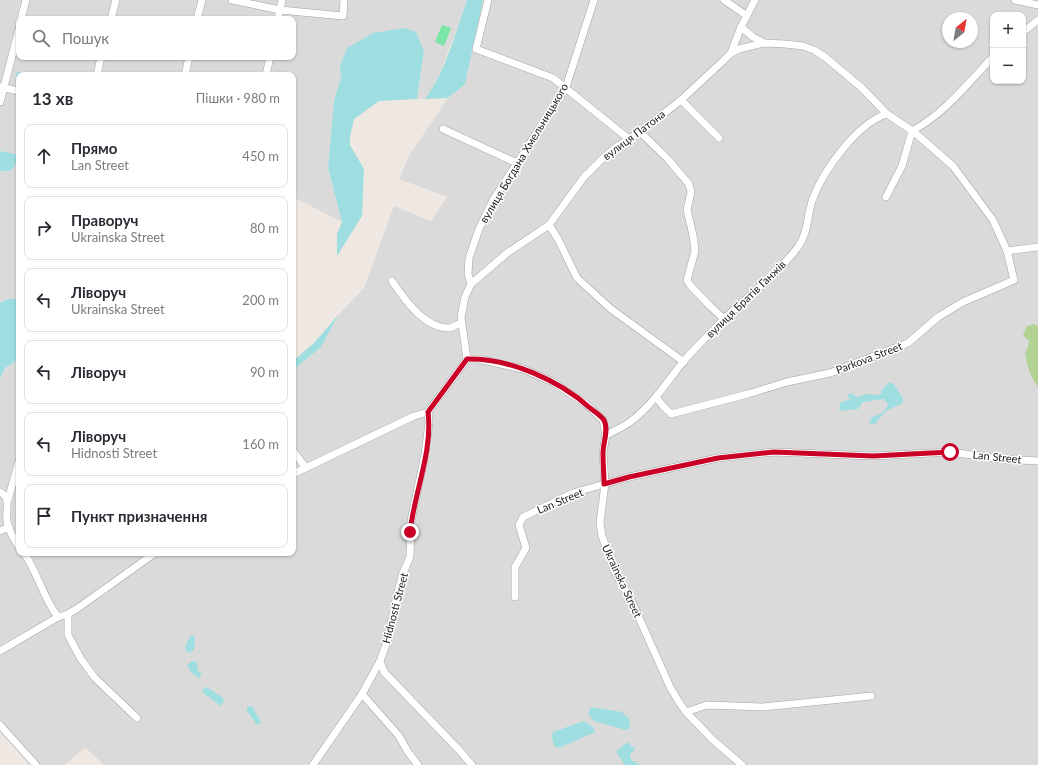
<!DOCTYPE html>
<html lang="uk">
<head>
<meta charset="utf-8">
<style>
	body { margin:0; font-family:Lato,sans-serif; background:#f7f7f7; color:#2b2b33 }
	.controls { position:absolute; right:12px; top:12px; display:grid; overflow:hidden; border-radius:8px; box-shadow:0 1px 3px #0004 }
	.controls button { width:36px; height:36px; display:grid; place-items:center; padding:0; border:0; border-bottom:1px solid #e1e1e2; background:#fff; color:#2b2b33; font:20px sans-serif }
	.compass { position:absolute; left:942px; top:12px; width:36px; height:36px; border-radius:50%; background:#fff; box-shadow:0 1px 3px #0004; rotate:31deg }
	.stop { position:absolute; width:12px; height:12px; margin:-9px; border:3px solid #ca0027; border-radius:50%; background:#fff }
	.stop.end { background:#ca0027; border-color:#fff; box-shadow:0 1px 4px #0008 }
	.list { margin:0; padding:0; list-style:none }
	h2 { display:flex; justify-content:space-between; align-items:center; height:52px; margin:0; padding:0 16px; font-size:17px }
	h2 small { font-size:13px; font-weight:400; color:#7c7c81 }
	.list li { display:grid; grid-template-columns:26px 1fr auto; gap:12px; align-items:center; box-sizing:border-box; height:64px; margin:0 8px 8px; padding:0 8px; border:1px solid #e1e1e2; border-radius:8px }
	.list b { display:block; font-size:15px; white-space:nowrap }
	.list p { margin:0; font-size:13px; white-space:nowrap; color:#7c7c81 }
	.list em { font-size:13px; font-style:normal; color:#7c7c81 }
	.icon { flex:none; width:22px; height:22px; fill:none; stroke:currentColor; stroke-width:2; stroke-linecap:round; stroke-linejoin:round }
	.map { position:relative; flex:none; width:1038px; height:765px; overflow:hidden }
	.search { position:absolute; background:#fff; box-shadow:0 1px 3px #0004; left:16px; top:16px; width:280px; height:44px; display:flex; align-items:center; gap:10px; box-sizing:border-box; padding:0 14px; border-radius:8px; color:#7c7c81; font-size:15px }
	.panel { position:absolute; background:#fff; box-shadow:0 1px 3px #0004; left:16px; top:72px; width:280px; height:484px; border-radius:8px }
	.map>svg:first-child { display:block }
	.residential { fill:#dbdada; fill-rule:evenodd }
	.forest { fill:#b2d293 }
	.pitch { fill:#79e5a7 }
	.water { fill:#9fdee0 }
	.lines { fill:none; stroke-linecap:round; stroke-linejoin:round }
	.minor-casing { stroke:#a4a4a4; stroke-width:8 }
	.minor { stroke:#fff; stroke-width:7 }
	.route { stroke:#ca0027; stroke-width:5 }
	.labels { text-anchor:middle; stroke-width:3; stroke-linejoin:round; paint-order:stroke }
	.street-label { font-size:11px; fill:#1d1d1d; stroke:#fff }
</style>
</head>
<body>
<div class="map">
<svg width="1038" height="765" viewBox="0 0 1038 765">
	<rect width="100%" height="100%" fill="#efe8e2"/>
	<g class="residential">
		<path d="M0,0H467L442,68L432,89L425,99H417L424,51L389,31L373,33L340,66L341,78L334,100L328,168L342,222L293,197V75H19V299H8L0,303ZM19,19H293V57H19Z"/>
		<path d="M483,0H1038V765H104L85,747L65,765H30L0,732V655L52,624L53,616L0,645V379L5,368L19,359V553H293V370L321,347L339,314L364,288L394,206L431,221L447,197L399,179L410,154L448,98L465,83ZM993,15H1023V81H993ZM948,18H972V42H948Z"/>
	</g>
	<path class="forest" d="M1034,324L1038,326V387C1030,376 1027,365 1025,353L1028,347L1029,341L1023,335L1027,326Z"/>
	<polygon class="pitch" points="442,25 451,28 444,46 435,42"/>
	<g class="water">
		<path d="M467,0H483L465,84L448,98L425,99C446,71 455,33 467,0Z"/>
		<polygon points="405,28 416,32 424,51 417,99 379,101 354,119 350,137 350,145 364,169 362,216 337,256 337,234 342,222 328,168 334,100 341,78 340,66 347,48 373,33"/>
		<polygon points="17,72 31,73 31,75 19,75 19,85 15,80"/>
		<path d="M0,151L15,154L18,158C15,168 10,174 0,170Z"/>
		<polygon points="8,299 19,299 19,359 5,368 0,379 0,303"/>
		<polygon points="339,314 321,347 293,370 293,361 314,343"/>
		<path d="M888,383H893L903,398V403L886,411L874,425L869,423L872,417C878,415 886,412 888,404L884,399L863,402L858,409L839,411L840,403L850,399L847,395L851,393L857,397L866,394L881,395V391Z"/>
		<path d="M193,634L195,639L194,650L189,653L185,649C186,643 188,639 193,634Z"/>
		<path d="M192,661L197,662L198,671L202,674L199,678C193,674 189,671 187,665Z"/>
		<polygon points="207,687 223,698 224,701 221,706 202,692 204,688"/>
		<polygon points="250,706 252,706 261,722 258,725 256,724 247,711 247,707"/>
		<polygon points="591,707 622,712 630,720 629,729 626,730 594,721 588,714"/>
		<polygon points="584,721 593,727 595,732 559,748 554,746 552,737 553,732"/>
		<polygon points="627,742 635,749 630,755 631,760 641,765 625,765 616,752"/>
	</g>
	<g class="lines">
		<defs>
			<g id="minor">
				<polyline points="232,0 280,10 343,16 344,0"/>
				<polyline points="488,0 476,49 553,78 629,139"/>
				<polyline points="724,0 747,16"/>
				<polyline points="1015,0 1038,5"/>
				<polyline points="21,19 26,0"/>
				<polyline points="111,19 116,0"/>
				<polyline points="197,19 202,0"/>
				<polyline points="278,19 282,0"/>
				<polyline points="741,27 753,37 764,43"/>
				<polyline points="1023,32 1038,20"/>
				<polyline points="731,53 739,49 764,43 785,44 803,46 814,50 825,57 862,88 887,114 914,132 953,166 993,220 1007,251"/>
				<polyline points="97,75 101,57"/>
				<polyline points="185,75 189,57"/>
				<polyline points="266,75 270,57"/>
				<polyline points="0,87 19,91"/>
				<polyline points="681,100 719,138"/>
				<polyline points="0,102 19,29"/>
				<polyline points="443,129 517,163"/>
				<path d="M912,131C944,114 968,83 993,57"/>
				<polyline points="640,132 667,158 689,184 691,192 687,210 693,235 695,251 687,280 690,285 710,306 724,319"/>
				<polyline points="886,197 902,166 912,131"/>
				<polyline points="549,225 558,239 577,278 611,309 684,362"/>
				<path d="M392,281C404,299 425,329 450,328C453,327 458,324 461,323"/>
				<polyline points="471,284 468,274 469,258 479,229 492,202 566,87 594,0"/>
				<polyline points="467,359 478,359 523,369 553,382 586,404 603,420 606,435 603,452 605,484 600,523 602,536 615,572 632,602 670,687 679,702 686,712 713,740 742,765"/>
				<polyline points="656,397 663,406 671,414 748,394 787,382 830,373 908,343 938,317 963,302 1014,280 1007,251 1038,247"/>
				<path d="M606,435C614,431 623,427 630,422C651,406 666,384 682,363C695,348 710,333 724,319C749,295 777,275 798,247C808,233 807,217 812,201C822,172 857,123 887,114"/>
				<polyline points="293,451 306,468"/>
				<polyline points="293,474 414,416 428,412 467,359 461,317 465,297 471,284 507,253 549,225 584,177 601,160 616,147 640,132 681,100 723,61 731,53 741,27 755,0"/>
				<path d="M0,492C12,498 5,510 7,521C8,530 14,539 19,547"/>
				<polyline points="8,500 19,461"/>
				<polyline points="0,531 9,527"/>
				<path d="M24,553C38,573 43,598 58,617"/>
				<polyline points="515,597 515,567 526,548 519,525 523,517 573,493 629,477 718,458 774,452 873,456 950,452 1002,459 1038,461"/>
				<polyline points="68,614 68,635 81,659 95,678 137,718"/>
				<polyline points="0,651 58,617 68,614 78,608 155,553"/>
				<polyline points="380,661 384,672 459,750 472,765"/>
				<polyline points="362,694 399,736 408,752 418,765"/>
				<polyline points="686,712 707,705 763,707 871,696"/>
				<polyline points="0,725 36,765"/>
				<polyline points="313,765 362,694 380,661 388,639 396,600 403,573 410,557 411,521 425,454 429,423 428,412"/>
			</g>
		</defs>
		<use href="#minor" class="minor-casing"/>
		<use href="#minor" class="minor"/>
	</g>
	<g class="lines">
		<path class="route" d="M410,532C414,494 433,451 428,412L467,359C509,358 559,380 590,408C594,411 601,416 604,420C609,430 603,443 603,453C603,464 604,474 604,484L629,477L718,458L774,452L873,456L950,452"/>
	</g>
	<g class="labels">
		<g class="street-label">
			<text transform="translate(634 135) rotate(-37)" y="4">вулиця Патона</text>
			<text transform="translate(524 153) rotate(-59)" y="4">вулиця Богдана Хмельницького</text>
			<text transform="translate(746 299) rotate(-44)" y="4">вулиця Братів Ганжів</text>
			<text transform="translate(869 358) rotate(-21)" y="4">Parkova Street</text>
			<text transform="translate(997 457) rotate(6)" y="4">Lan Street</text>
			<text transform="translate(560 501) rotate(-23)" y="4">Lan Street</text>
			<text transform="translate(622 581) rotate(65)" y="4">Ukrainska Street</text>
			<text transform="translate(395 608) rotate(-75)" y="4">Hidnosti Street</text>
		</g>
	</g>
</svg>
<div class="controls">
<button>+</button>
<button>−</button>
</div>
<svg class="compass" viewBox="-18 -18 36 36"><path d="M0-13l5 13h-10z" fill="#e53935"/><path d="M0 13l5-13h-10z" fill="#7c7c81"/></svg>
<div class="stop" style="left:950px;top:452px"></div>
<div class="stop end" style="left:410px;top:532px"></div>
<div class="search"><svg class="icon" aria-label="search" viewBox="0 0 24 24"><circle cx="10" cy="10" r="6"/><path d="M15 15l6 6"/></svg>Пошук</div>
<section class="panel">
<h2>13 хв<small>Пішки · 980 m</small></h2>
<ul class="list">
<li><svg class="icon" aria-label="ahead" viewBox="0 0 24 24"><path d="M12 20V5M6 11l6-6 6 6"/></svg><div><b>Прямо</b><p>Lan Street</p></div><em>450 m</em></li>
<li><svg class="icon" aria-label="right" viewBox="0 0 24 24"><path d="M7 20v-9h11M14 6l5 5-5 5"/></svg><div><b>Праворуч</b><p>Ukrainska Street</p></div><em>80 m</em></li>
<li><svg class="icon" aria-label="left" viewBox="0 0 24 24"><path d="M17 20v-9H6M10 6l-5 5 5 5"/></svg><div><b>Ліворуч</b><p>Ukrainska Street</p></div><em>200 m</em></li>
<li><svg class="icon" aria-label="left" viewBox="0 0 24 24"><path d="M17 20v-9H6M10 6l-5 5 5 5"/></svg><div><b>Ліворуч</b></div><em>90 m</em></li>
<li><svg class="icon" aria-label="left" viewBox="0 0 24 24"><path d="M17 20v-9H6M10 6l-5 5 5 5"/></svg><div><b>Ліворуч</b><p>Hidnosti Street</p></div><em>160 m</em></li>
<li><svg class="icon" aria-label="arrive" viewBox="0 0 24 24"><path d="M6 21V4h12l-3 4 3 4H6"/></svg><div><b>Пункт призначення</b></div></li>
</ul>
</section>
</div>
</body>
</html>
